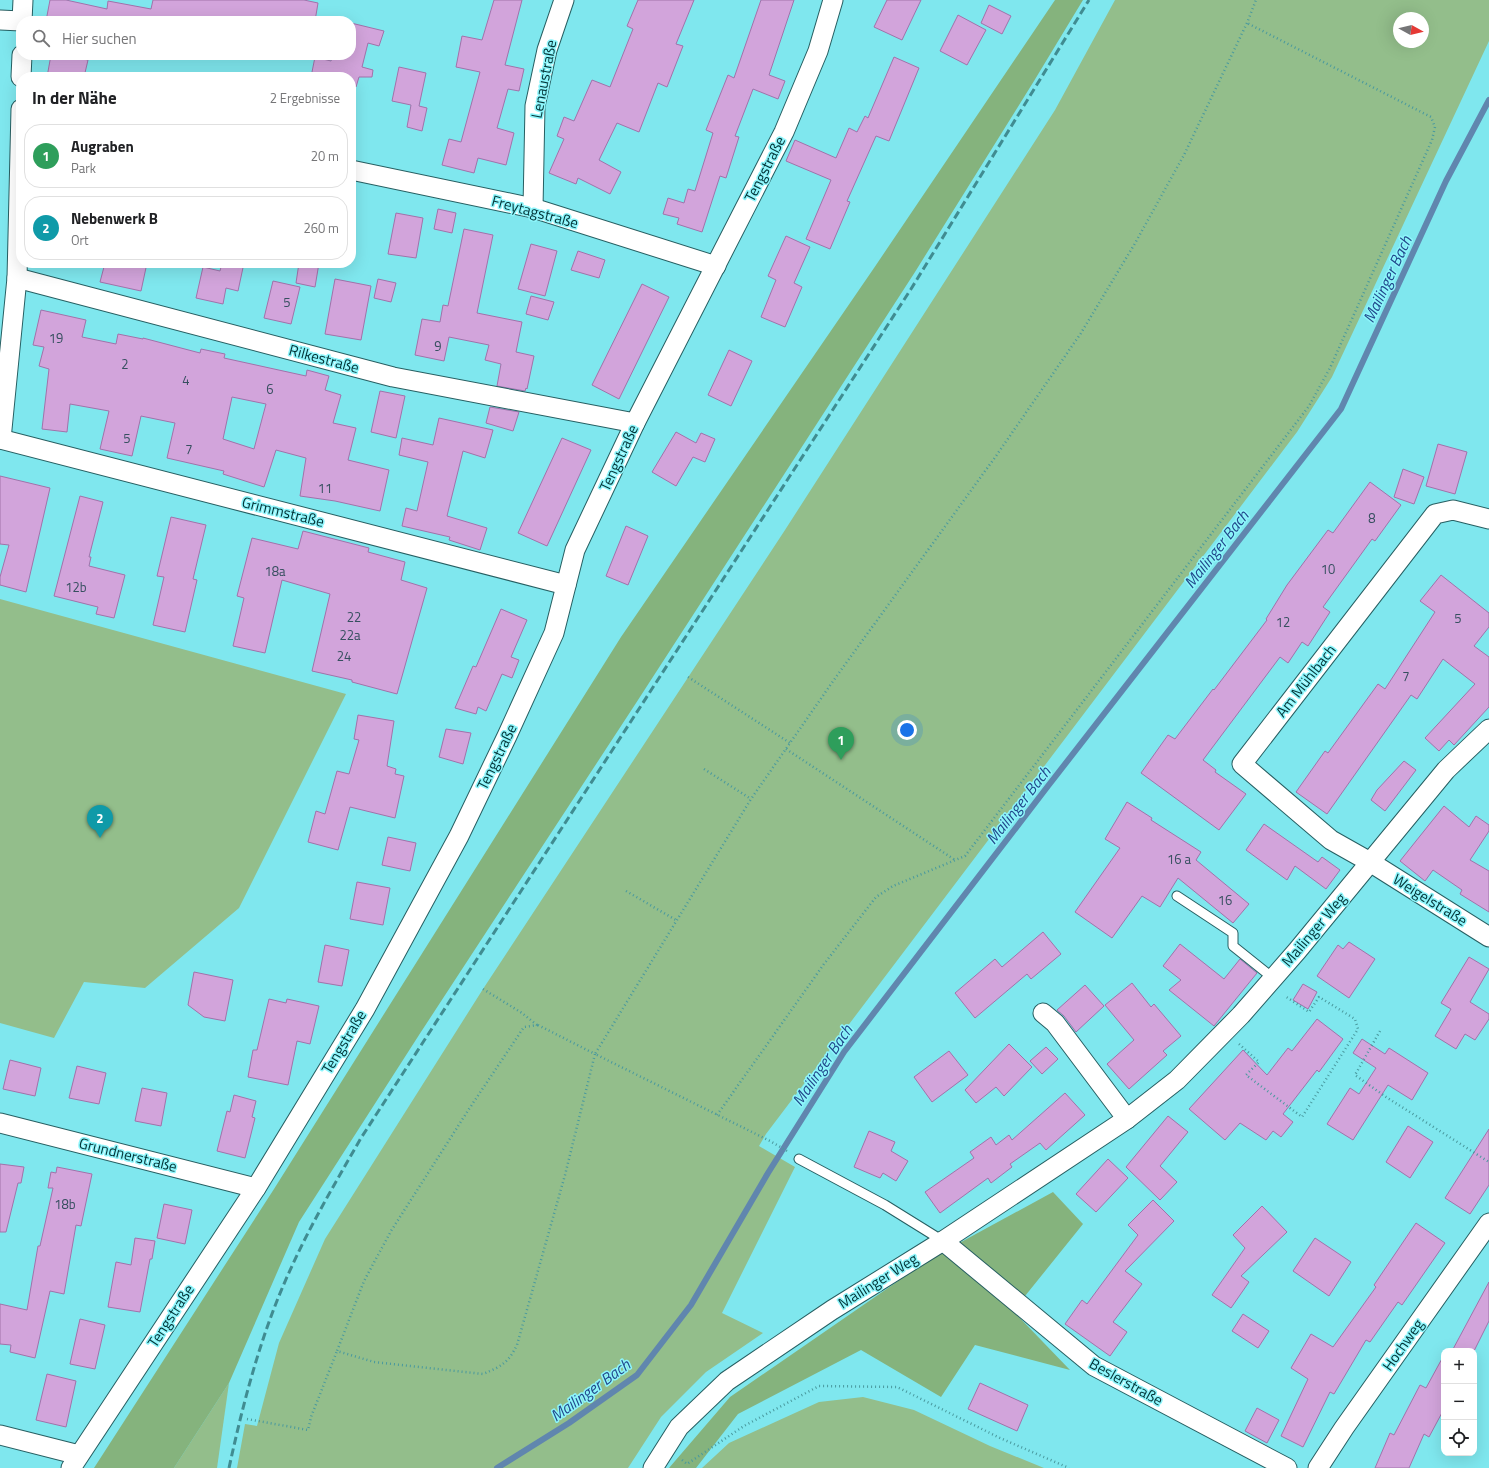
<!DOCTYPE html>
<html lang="de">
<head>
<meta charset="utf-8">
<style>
	body { margin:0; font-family:"Titillium Web",sans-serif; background:#f2f2f2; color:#202124 }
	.controls { position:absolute; right:12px; bottom:12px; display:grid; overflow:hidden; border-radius:8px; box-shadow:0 4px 16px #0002 }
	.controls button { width:36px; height:36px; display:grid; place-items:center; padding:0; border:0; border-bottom:1px solid #e0e0e0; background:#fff; color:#202124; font:20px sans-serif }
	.compass { position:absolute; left:1393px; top:12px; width:36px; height:36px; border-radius:50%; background:#fff; box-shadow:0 4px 16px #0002; rotate:98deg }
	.you { position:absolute; left:907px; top:730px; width:14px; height:14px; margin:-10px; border:3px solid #fff; border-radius:50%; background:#1a73e8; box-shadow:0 0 0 6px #1a73e833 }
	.badge { display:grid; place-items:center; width:26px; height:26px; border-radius:50%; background:#d3434d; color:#fff; font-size:13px; font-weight:700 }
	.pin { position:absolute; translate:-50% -33px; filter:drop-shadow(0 1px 2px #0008) }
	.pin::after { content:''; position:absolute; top:21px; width:14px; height:12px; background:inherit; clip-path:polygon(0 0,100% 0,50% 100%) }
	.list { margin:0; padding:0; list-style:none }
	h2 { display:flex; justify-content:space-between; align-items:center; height:52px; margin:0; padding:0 16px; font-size:17px }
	h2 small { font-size:13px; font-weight:400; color:#757577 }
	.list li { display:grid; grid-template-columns:26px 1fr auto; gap:12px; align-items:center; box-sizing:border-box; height:64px; margin:0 8px 8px; padding:0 8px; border:1px solid #e0e0e0; border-radius:16px }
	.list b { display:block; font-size:15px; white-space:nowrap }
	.list p { margin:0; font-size:13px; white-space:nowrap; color:#757577 }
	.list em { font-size:13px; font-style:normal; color:#757577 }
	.icon { flex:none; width:22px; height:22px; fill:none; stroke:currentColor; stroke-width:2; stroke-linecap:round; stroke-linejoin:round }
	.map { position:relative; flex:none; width:1489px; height:1468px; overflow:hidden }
	.search { position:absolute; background:#fff; box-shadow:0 4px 16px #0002; left:16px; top:16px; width:340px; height:44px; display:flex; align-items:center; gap:10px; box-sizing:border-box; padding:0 14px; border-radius:16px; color:#757577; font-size:15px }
	.panel { position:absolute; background:#fff; box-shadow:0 4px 16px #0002; left:16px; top:72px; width:340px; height:196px; border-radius:16px }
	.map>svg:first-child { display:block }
	.green { fill:#93be8b; fill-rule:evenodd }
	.forest { fill:#85b37d }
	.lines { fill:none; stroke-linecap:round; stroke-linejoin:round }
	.stream { stroke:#6086ae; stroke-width:6 }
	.building { fill:#d2a4db; stroke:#a172aa; fill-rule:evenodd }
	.service-casing { stroke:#275f62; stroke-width:11 }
	.minor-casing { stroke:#275f62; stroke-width:21 }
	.path { stroke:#49999e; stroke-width:2.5; stroke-dasharray:1 3; stroke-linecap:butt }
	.service { stroke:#fff; stroke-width:9 }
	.minor { stroke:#fff; stroke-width:19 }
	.rail { stroke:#408c91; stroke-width:3; stroke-dasharray:8 4; stroke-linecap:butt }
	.labels { text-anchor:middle; stroke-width:3; stroke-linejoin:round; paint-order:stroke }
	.number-label { font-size:13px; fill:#364f5f }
	.street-label { font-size:15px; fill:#023336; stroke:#8df5fb }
	.water-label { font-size:16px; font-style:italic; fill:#21488b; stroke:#8df5fb }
</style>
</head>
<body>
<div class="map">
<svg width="1489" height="1468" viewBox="0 0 1489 1468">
	<rect width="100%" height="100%" fill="#7fe7ee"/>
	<g class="green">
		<path d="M1115,0H1489V41L1332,377L1297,432L766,1134L759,1146L795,1167L722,1313L763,1333L706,1372L661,1417L628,1468H237L245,1424L257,1426L279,1343L325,1239L483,989L785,530L1055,110ZM1399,18H1423V42H1399Z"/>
		<polygon points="0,599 346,694 239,908 145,988 84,982 54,1038 0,1023"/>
		<polygon points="229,1383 217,1468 174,1468"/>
		<polygon points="863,1397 914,1410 990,1446 1044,1468 702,1468 729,1443 819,1402"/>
	</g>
	<g class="forest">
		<polygon points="1055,0 1083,0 1034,81 915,272 638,700 419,1035 299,1222 229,1383 174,1468 94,1468 274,1189 621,637 874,268"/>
		<polygon points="1053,1192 1083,1224 1013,1311 1070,1370 975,1345 941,1397 861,1350 738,1414 696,1468 669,1468 730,1397 930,1259"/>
	</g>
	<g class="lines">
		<polyline class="stream" points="497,1468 569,1423 637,1375 691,1305 768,1173 844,1052 1048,786 1341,409 1446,181 1489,100"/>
	</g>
	<g class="building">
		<polygon points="50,0 66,0 107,9 108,1 151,9 153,0 304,0 318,3 315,21 46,21"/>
		<polygon points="494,0 522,0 505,65 524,69 519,91 508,89 497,128 514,133 506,165 478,158 474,173 442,165 449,139 461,142 480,72 456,67 462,36 482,40"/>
		<polygon points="638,0 694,0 676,44 683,46 667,87 658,83 639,132 617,123 599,160 621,172 610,194 578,178 576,184 549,173 564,139 557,136 564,117 574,121 592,80 610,87 633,29 627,26"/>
		<polygon points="761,0 794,0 769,75 785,81 778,99 753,89 735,136 739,137 726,178 720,176 702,232 677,224 679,218 663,214 668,198 684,203 688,189 695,191 713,133 706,130 728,75 734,78"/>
		<polygon points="887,0 921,0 902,40 874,27"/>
		<polygon points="989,5 1011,16 1002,34 981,23"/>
		<polygon points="958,15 986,30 967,65 940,51"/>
		<polygon points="351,23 384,31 379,46 368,43 362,67 373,70 372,77 359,77 356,87 351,86 351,77 311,77 315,57 331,61 333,55 351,55"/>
		<polygon points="51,55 61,55 88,60 84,77 47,77"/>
		<polygon points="894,57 919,68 889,141 876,136 847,201 850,202 830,249 806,239 831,180 786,161 795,140 836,158 849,128 857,132 865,116 868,118"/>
		<polygon points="399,67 426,73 419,106 427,108 422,131 407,127 411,105 392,101"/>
		<polygon points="438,209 456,213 452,233 434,229"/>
		<polygon points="396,213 423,218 416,258 388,254"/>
		<polygon points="464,229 493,235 477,313 522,322 516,352 534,356 527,389 526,388 525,391 497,386 501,364 485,360 489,345 449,337 444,361 415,355 422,319 440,322 443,305 448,306"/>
		<polygon points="786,236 810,247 794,283 802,287 785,327 761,317 776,280 768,276"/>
		<polygon points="531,244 557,251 545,296 518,289"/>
		<polygon points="578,251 605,260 599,278 571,270"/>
		<polygon points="105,263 147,263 141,291 100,282"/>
		<polygon points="222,263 244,263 238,291 226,288 223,304 196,298 203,267 220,271"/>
		<polygon points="299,263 319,263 315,287 296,283"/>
		<polygon points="335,279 371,286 361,340 325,334"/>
		<polygon points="378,279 396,283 391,302 374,298"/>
		<polygon points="273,281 300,287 291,324 264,318"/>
		<polygon points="642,284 669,297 619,399 592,385"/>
		<polygon points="531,296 554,302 548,320 526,314"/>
		<path d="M41,310L86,320L82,337L116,344L118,334L143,339V338L200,353L201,349L225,354L224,358L306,376L307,370L329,376L325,390L341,395L333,423L356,428L348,460L389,470L380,511L335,501L300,496L306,458L276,450L264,487L223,474L224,471L167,458L175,423L141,416L132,456L100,449L109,411L70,404L67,432L42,429L49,369L39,366L44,347L33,345ZM232,397L266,404L254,449L223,439Z"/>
		<polygon points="729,350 752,361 731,406 708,395"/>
		<polygon points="380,391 405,396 396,438 371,432"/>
		<polygon points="490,407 519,412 513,431 486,423"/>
		<polygon points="439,418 493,430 485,458 463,451 447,516 487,528 480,550 449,540 450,537 402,526 406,508 417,511 428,462 399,455 402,438 433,445"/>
		<polygon points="676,432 696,443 701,433 715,439 705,462 693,457 676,486 652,472"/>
		<polygon points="562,438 591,450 547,546 518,533"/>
		<polygon points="1438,444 1467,452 1455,494 1426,486"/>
		<polygon points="1403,469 1424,477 1414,504 1394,497"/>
		<polygon points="0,476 50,488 26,592 0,585 0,577 9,545 0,544"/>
		<polygon points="1370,482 1401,505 1375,541 1372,539 1323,607 1330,612 1308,646 1302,642 1288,663 1280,657 1203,760 1216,770 1215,772 1246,794 1219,830 1141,773 1168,735 1175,739 1213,689 1214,690 1267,620 1266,619 1287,585 1328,530 1333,533"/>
		<polygon points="80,496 103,502 89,557 91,557 89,566 125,575 114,618 96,614 98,607 54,596"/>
		<polygon points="171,517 206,525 193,579 197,580 185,632 153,625 164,577 157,576"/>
		<polygon points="626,526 648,536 628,585 606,576"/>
		<polygon points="303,531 369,548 368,552 405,562 401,580 427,588 397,694 352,682 352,680 312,671 330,594 282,580 265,653 233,646 244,598 237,596 252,538 298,549"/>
		<polygon points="1441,575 1489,613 1489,627 1474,646 1489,657 1489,707 1454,745 1449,740 1439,751 1425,738 1475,684 1443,659 1417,699 1411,695 1327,814 1296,792 1325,751 1328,753 1378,684 1385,689 1435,612 1420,601"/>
		<polygon points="501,609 527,620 511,657 519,660 512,678 502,674 486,711 478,707 476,714 455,708 473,666 476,667"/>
		<polygon points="358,715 394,721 387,766 396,769 395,774 404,776 395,818 350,807 338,850 308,842 316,811 325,814 337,771 349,774 359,740 354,739"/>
		<polygon points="446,729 471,733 463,764 439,757"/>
		<polygon points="1404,761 1416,770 1385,811 1371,800 1377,790"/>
		<polygon points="1127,802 1152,818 1151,820 1201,852 1196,860 1249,904 1233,923 1178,878 1160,907 1142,896 1112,938 1075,912 1120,848 1105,839"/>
		<polygon points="1444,806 1469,827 1476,816 1489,825 1489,831 1470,860 1489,871 1489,912 1460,894 1462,890 1433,870 1425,881 1400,861"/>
		<polygon points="1264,824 1318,862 1322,857 1340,870 1326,889 1295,866 1287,880 1246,850"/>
		<polygon points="388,837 416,843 410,871 382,865"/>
		<polygon points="357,882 390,888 383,925 350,919"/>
		<polygon points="1043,932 1061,954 1031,979 1027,974 975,1018 955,993 995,959 1002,967"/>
		<polygon points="1349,942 1375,959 1349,998 1317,976 1338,945 1343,949"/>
		<polygon points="1180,944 1224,979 1240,959 1257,973 1214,1026 1169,990 1181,980 1163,966"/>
		<polygon points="325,945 349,950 342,986 318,982"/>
		<polygon points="1469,957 1489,969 1470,1002 1489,1014 1489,1019 1475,1040 1465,1034 1456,1049 1435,1036 1451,1009 1441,1003"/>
		<polygon points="194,972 233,980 225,1021 204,1017 188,1005"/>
		<polygon points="1132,983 1151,1007 1154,1004 1181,1036 1163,1051 1167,1055 1129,1089 1107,1064 1134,1040 1105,1005"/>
		<polygon points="1303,984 1317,992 1308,1009 1293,1000"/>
		<polygon points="1085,985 1104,1006 1076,1032 1064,1016 1057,1010"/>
		<polygon points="269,999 286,1003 287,999 319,1006 310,1044 297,1041 288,1085 248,1077 253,1050 257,1050"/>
		<polygon points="1317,1019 1343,1039 1319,1072 1317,1070 1283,1114 1293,1122 1281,1137 1273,1131 1266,1140 1240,1123 1225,1140 1189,1109 1243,1050 1267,1075 1288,1048 1292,1051"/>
		<polygon points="1362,1039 1385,1054 1389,1048 1428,1073 1412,1100 1388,1085 1353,1140 1327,1124 1350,1088 1359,1094 1376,1068 1353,1053"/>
		<polygon points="1009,1044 1032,1067 1004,1096 996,1087 976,1103 965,1090"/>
		<polygon points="1046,1047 1058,1059 1042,1074 1030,1061"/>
		<polygon points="949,1051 968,1075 932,1102 914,1077"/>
		<polygon points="10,1060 41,1068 35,1096 3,1089"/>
		<polygon points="77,1066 106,1073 99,1104 69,1098"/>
		<polygon points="142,1088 167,1093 161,1126 135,1121"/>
		<polygon points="1065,1093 1085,1115 1046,1150 1040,1143 1010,1164 1012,1167 991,1183 988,1178 940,1213 925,1192 974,1158 970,1152 991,1137 996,1145 1009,1135 1012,1140"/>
		<polygon points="234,1095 256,1101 252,1117 255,1118 245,1158 217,1151 227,1111 230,1112"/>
		<polygon points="1168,1116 1188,1132 1160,1166 1177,1182 1160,1200 1126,1167"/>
		<polygon points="1408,1126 1433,1142 1410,1178 1386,1162"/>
		<polygon points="1489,1129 1489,1185 1470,1214 1445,1198"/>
		<polygon points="869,1131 895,1142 891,1151 908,1161 896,1181 883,1173 880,1178 854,1167"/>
		<polygon points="1108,1159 1128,1178 1096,1212 1076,1194"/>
		<polygon points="0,1164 24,1167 21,1183 18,1183 6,1232 0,1232"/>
		<polygon points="57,1167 92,1174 81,1226 76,1225 64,1294 50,1291 35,1358 10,1352 11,1345 0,1344 0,1304 27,1310 38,1246 40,1246 53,1188 48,1188 51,1172 56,1173"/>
		<polygon points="1153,1200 1174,1221 1125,1271 1142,1284 1113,1322 1127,1332 1110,1356 1065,1324 1082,1300 1087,1304 1138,1235 1128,1225"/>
		<polygon points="164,1204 192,1210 185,1244 157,1238"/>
		<polygon points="1262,1206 1287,1232 1241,1276 1249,1282 1231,1308 1212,1295 1245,1248 1233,1235"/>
		<polygon points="1416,1223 1445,1243 1402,1305 1398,1302 1370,1342 1366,1340 1334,1394 1330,1392 1303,1447 1281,1436 1308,1379 1291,1368 1311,1334 1333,1347 1376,1287 1374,1285"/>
		<polygon points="135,1238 155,1241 152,1259 150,1259 140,1312 108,1307 116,1262 131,1265"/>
		<polygon points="1315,1238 1351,1262 1329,1296 1293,1271"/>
		<polygon points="1489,1282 1489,1321 1474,1351 1452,1351"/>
		<polygon points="1243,1314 1269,1331 1258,1348 1232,1331"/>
		<polygon points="80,1319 105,1325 95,1369 70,1364"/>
		<polygon points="1444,1355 1444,1409 1429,1437 1424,1434 1409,1468 1375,1468 1390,1433 1394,1435 1420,1385 1426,1388"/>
		<polygon points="47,1374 76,1381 66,1427 36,1420"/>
		<polygon points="980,1383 1028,1405 1017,1431 968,1409"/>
		<polygon points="1257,1408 1279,1420 1267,1443 1245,1431"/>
	</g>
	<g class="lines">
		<defs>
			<g id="service">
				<polyline points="1177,896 1233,933 1233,946 1273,978"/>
				<polyline points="799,1159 885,1205 943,1241"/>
			</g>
			<g id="minor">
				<polyline points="0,20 21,21"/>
				<polyline points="22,21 23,0"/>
				<polyline points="21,77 22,55"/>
				<polyline points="351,170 533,208 716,266"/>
				<polyline points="533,208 535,106 547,50 564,0"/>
				<polyline points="17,278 393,377 635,423"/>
				<polyline points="0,439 566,585"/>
				<polyline points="1,439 17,278 21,109"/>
				<polyline points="1489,519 1453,510 1435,514 1242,764 1331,840 1370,862 1489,937"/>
				<polyline points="1043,1013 1055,1023 1127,1119"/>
				<polyline points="0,1123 256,1188"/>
				<polyline points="943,1241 1094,1366 1287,1468"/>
				<polyline points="0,1435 79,1455"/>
				<polyline points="71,1468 256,1188 365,1009 459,836 507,736 554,633 575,550 635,423 784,132 818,51 833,0"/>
				<polyline points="653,1468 679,1427 727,1381 832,1310 943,1241 1127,1119 1177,1080 1241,1015 1297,951 1446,770 1489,729"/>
				<polyline points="1318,1468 1344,1428 1489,1223"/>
			</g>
		</defs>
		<use href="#service" class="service-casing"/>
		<use href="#minor" class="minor-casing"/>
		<g class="path">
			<polyline points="688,677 790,743"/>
			<polyline points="786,749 955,860"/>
			<polyline points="704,769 751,799"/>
			<polyline points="626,891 676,920"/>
			<polyline points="483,989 522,1013 537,1025"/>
			<path d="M538,1025L595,1054L565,1175L517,1345C508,1363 502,1366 483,1374L374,1362L337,1351L364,1281L391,1231L469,1109L524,1027Z"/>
			<polyline points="1380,1031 1355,1075 1386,1097 1489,1162"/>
			<polyline points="1239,1044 1259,1062 1246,1075 1302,1117 1358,1029 1355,1019 1319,997 1309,1012 1285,996"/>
			<polyline points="717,1115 824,964 876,897 893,886 965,856 1309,406 1330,368 1432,140 1435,127 1431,117 1247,23"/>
			<polyline points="787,1151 770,1141 595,1054 751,799 836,677 996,456 1081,333 1134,245 1184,155 1247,23 1256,0"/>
			<polyline points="247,1419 308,1430 311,1417 337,1351"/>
			<polyline points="682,1460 687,1464 744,1426 819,1386 897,1387 1000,1438 1069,1468"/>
		</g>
		<use href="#service" class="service"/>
		<use href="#minor" class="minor"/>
		<path class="rail" d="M229,1468C244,1399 262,1330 292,1266C312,1222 337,1180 361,1138L911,289L1089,0"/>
	</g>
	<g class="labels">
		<g class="number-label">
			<text x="287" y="307">5</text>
			<text x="56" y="343">19</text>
			<text x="438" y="351">9</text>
			<text x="125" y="369">2</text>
			<text x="186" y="385">4</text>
			<text x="270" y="394">6</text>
			<text x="127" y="443">5</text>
			<text x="189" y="454">7</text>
			<text x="325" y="493">11</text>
			<text x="1372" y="523">8</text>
			<text x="1328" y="574">10</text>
			<text x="275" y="576">18a</text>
			<text x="76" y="592">12b</text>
			<text x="354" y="622">22</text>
			<text x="1458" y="623">5</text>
			<text x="1283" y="627">12</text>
			<text x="350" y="640">22a</text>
			<text x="344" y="661">24</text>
			<text x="1406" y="681">7</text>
			<text x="1179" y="864">16 a</text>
			<text x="1225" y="905">16</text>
			<text x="65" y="1209">18b</text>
		</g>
		<g class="street-label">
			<text transform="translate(544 79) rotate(-79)" y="5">Lenaustraße</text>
			<text transform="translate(765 169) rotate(-63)" y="5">Tengstraße</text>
			<text transform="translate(535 212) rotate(15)" y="5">Freytagstraße</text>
			<text transform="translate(324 359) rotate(15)" y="5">Rilkestraße</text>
			<text transform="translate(619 458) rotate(-65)" y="5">Tengstraße</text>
			<text transform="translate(283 512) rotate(14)" y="5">Grimmstraße</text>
			<text transform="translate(1306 681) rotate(-52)" y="5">Am Mühlbach</text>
			<text transform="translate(497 757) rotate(-64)" y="5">Tengstraße</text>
			<text transform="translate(1430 900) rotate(32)" y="5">Weigelstraße</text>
			<text transform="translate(1314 930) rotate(-50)" y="5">Mailinger Weg</text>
			<text transform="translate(344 1042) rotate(-59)" y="5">Tengstraße</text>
			<text transform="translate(128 1155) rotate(14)" y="5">Grundnerstraße</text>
			<text transform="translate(878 1281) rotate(-32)" y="5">Mailinger Weg</text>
			<text transform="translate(171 1316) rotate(-57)" y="5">Tengstraße</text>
			<text transform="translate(1403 1345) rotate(-55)" y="5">Hochweg</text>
			<text transform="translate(1126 1382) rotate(29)" y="5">Beslerstraße</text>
		</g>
		<g class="water-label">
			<text transform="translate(1387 279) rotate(-65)" y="6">Mailinger Bach</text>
			<text transform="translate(1216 549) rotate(-52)" y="6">Mailinger Bach</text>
			<text transform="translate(1018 805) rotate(-52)" y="6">Mailinger Bach</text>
			<text transform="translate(822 1065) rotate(-56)" y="6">Mailinger Bach</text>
			<text transform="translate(590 1390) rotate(-36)" y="6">Mailinger Bach</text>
		</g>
	</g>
</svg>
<div class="controls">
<button>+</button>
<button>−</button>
<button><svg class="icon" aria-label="locate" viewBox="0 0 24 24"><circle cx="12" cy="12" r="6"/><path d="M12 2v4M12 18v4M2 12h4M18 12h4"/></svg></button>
</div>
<svg class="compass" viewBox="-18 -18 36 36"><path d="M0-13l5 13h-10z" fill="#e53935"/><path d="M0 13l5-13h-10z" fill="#757577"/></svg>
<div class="you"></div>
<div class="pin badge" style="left:841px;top:760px;background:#2e9e5b">1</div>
<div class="pin badge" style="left:100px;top:838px;background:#0f9aa8">2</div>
<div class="search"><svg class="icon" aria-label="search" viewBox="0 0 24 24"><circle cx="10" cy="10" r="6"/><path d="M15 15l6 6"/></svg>Hier suchen</div>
<section class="panel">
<h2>In der Nähe<small>2 Ergebnisse</small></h2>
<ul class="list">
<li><span class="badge" style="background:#2e9e5b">1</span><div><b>Augraben</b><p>Park</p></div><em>20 m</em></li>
<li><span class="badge" style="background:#0f9aa8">2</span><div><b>Nebenwerk B</b><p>Ort</p></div><em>260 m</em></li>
</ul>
</section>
</div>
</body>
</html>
